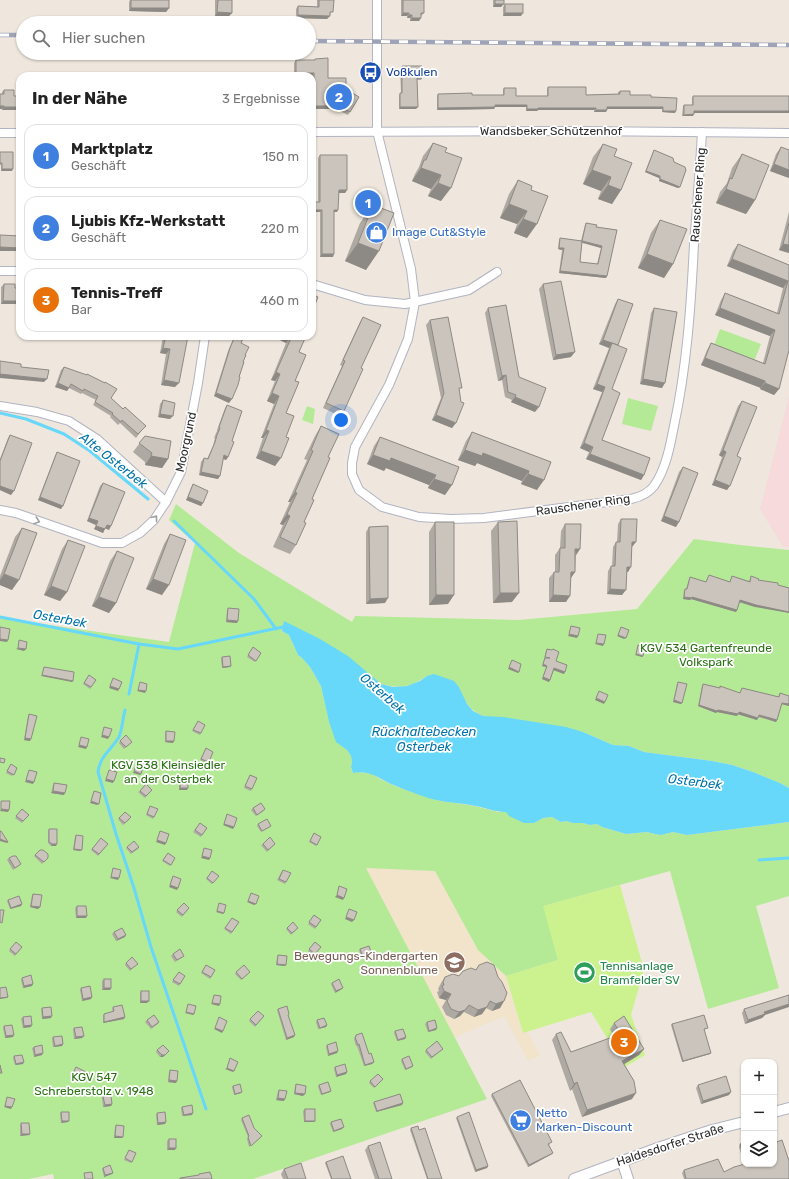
<!DOCTYPE html>
<html lang="de">
<head>
<meta charset="utf-8">
<style>
	body { margin:0; font-family:Rubik,sans-serif; background:#f2f2f2; color:#222 }
	.controls { position:absolute; right:12px; bottom:12px; display:grid; overflow:hidden; border-radius:8px; box-shadow:0 1px 3px #0004 }
	.controls button { width:36px; height:36px; display:grid; place-items:center; padding:0; border:0; border-bottom:1px solid #e0e0e0; background:#fff; color:#222; font:20px sans-serif }
	.you { position:absolute; left:341px; top:420px; width:14px; height:14px; margin:-10px; border:3px solid #fff; border-radius:50%; background:#1a73e8; box-shadow:0 0 0 6px #1a73e833 }
	.badge { display:grid; place-items:center; width:26px; height:26px; border-radius:50%; background:#0f766e; color:#fff; font-size:13px; font-weight:700 }
	.pin { position:absolute; translate:-50% -50%; border:2px solid #fff; box-shadow:0 1px 4px #0006 }
	.list { margin:0; padding:0; list-style:none }
	h2 { display:flex; justify-content:space-between; align-items:center; height:52px; margin:0; padding:0 16px; font-size:17px }
	h2 small { font-size:13px; font-weight:400; color:#767676 }
	.list li { display:grid; grid-template-columns:26px 1fr auto; gap:12px; align-items:center; box-sizing:border-box; height:64px; margin:0 8px 8px; padding:0 8px; border:1px solid #e0e0e0; border-radius:12px }
	.list b { display:block; font-size:15px; white-space:nowrap }
	.list p { margin:0; font-size:13px; white-space:nowrap; color:#767676 }
	.list em { font-size:13px; font-style:normal; color:#767676 }
	.icon { flex:none; width:22px; height:22px; fill:none; stroke:currentColor; stroke-width:2; stroke-linecap:round; stroke-linejoin:round }
	.map { position:relative; flex:none; width:789px; height:1179px; overflow:hidden }
	.search { position:absolute; background:#fff; box-shadow:0 1px 3px #0004; left:16px; top:16px; width:300px; height:44px; display:flex; align-items:center; gap:10px; box-sizing:border-box; padding:0 14px; border-radius:22px; color:#767676; font-size:15px }
	.panel { position:absolute; background:#fff; box-shadow:0 1px 3px #0004; left:16px; top:72px; width:300px; height:268px; border-radius:12px }
	.map>svg:first-child { display:block }
	.education { fill:#f2e4cb }
	.medical { fill:#f6dadc }
	.green { fill:#b4ea95 }
	.pitch { fill:#cbf28f }
	.water { fill:#67d7fa }
	.lines { fill:none; stroke-linecap:round; stroke-linejoin:round }
	.stream { stroke:#67d7fa; stroke-width:3 }
	.minor-casing { stroke:#b1b4c1; stroke-width:10 }
	.tertiary-casing { stroke:#b1b4c1; stroke-width:12 }
	.minor { stroke:#fff; stroke-width:8 }
	.tertiary { stroke:#fff; stroke-width:10 }
	.rail-casing { stroke:#9fa3b8; stroke-width:4.5 }
	.rail { stroke:#fff; stroke-width:3; stroke-dasharray:9; stroke-linecap:butt }
	.wall { fill:#aea9a2; fill-rule:evenodd }
	.shaded-wall { fill:#8d8984 }
	.building { fill:#cac4bc; stroke:#8d8984; fill-rule:evenodd }
	.oneway { stroke:#a0a0a0 }
	.labels { text-anchor:middle; stroke-width:3.5; stroke-linejoin:round; paint-order:stroke }
	.transit-label { font-size:12px; fill:#164399; stroke:#fff; text-anchor:start }
	.street-label { font-size:12px; fill:#2c2c2c; stroke:#fff }
	.shop-label { font-size:12px; fill:#366cbe; stroke:#fff; text-anchor:start }
	.park-label { font-size:12px; fill:#2a7113; stroke:#fff }
	.education-label { font-size:12px; fill:#785e54; stroke:#fff; text-anchor:end }
	.leisure-label { font-size:12px; fill:#27864d; stroke:#fff; text-anchor:start }
	.water-label { font-size:13px; font-style:italic; fill:#0175ab; stroke:#fff }
</style>
</head>
<body>
<div class="map">
<svg width="789" height="1179" viewBox="0 0 789 1179">
	<rect width="100%" height="100%" fill="#efe7dd"/>
	<polygon class="education" points="366,868 435,871 478,950 506,976 523,1033 528,1032 540,1056 528,1061 504,1016 454,1038"/>
	<polygon class="medical" points="789,396 789,547 783,547 760,509"/>
	<g class="green">
		<polygon points="720,329 761,344 753,364 713,348"/>
		<polygon points="628,398 658,406 651,431 622,424"/>
		<polygon points="307,406 315,409 313,424 302,420"/>
		<path d="M176,504L239,553L352,622L355,616L519,620L637,609L694,539L740,545L789,550V788L780,783L753,772L732,765L712,761L644,752L629,746L613,745L583,732L483,716C467,708 466,703 459,687L427,676C411,687 400,689 381,684L285,622L282,631L289,635L298,655L302,658L310,667L321,686L329,722L342,746L347,750L351,756L352,762L351,767L353,773L358,772L372,774L380,779L395,786L436,800L475,806L498,812L506,811L534,823L543,818L552,817L561,822L566,821L573,823H583L590,825L597,824L602,827L626,834L647,832L655,834L661,835L673,832L687,835L789,822V896L756,906L779,988L708,1009L670,871L544,906L558,960L506,976L478,950L435,871L366,868L487,1099L253,1179H54L53,1174L29,1179H0V618L169,642L195,543L169,520Z"/>
	</g>
	<polygon class="pitch" points="620,885 644,970 631,1015 645,1055 625,1067 591,1012 523,1033 506,976 558,960 543,906"/>
	<path class="water" d="M284,621L320,639L348,656L381,684L393,687L407,686L420,681L427,676L434,674L454,681L459,687L467,704L473,711L483,716L503,717L566,727L583,732L613,745L629,746L644,752L712,761L732,765L753,772L780,783L789,788V822L687,835L673,832L661,835L655,834L647,832L626,834L602,827L597,824L590,825L583,823H573L566,821L561,822L552,817L543,818L534,823H524L509,816L506,812C495,812 486,808 476,806C463,803 449,803 436,800C423,797 409,791 396,786C380,780 371,769 353,773L351,767L352,762L351,756L347,750L336,742L329,722L321,686L310,667L302,658L298,655L289,635L282,631Z"/>
	<g class="lines">
		<g class="stream">
			<polyline points="0,413 26,419 64,434 90,451 148,499"/>
			<polyline points="174,521 254,599 276,629"/>
			<polyline points="0,617 139,644 178,649 283,627 286,628"/>
			<polyline points="129,694 139,644"/>
			<path d="M125,710C123,717 122,731 119,737C111,750 100,756 98,772L116,834L134,888L151,947L206,1109"/>
			<polyline points="759,860 789,858"/>
		</g>
		<defs>
			<g id="minor">
				<path d="M377,0V131L411,269L415,302L408,339L389,385L355,447L352,463V474L359,490L382,507L419,517L451,519L484,518L631,499C640,497 648,494 654,486C666,469 670,446 674,426C687,366 691,305 694,244C697,207 700,169 702,132"/>
				<polyline points="312,132 577,131 789,133"/>
				<polyline points="0,133 20,133"/>
				<polyline points="0,271 20,271"/>
				<polyline points="312,284 365,300 405,304 469,290 497,272"/>
				<polyline points="0,406 37,412 69,421 97,439 166,502"/>
				<polyline points="0,510 16,513 102,543 122,543 140,533 154,520 166,502 181,472 198,383 205,336"/>
			</g>
			<g id="tertiary">
				<polyline points="774,1112 789,1108"/>
				<polyline points="622,1161 628,1179"/>
				<polyline points="574,1179 658,1148 712,1130 744,1122"/>
			</g>
		</defs>
		<use href="#minor" class="minor-casing"/>
		<use href="#tertiary" class="tertiary-casing"/>
		<use href="#minor" class="minor"/>
		<use href="#tertiary" class="tertiary"/>
		<defs>
			<g id="rail">
				<polyline points="0,35 23,35"/>
				<polyline points="309,41 789,45"/>
			</g>
		</defs>
		<use href="#rail" class="rail-casing"/>
		<use href="#rail" class="rail"/>
	</g>
	<g class="wall">
		<polygon points="130,0 169,0 169,8 166,12 129,11 129,2"/>
		<polygon points="215,0 232,0 232,13 229,16 215,16"/>
		<polygon points="317,0 334,0 330,15 327,19 296,18 296,9 298,6 317,7"/>
		<polygon points="401,0 424,0 424,13 421,16 419,21 410,21 410,18 407,18 407,16 401,16"/>
		<polygon points="493,0 504,0 501,7 493,7"/>
		<polygon points="505,4 521,16 503,16 503,7"/>
		<polygon points="315,60 315,59 328,78 359,97 348,115 336,109 313,109 312,76 294,76 294,63 296,60"/>
		<polygon points="402,66 422,78 421,80 417,80 416,109 399,109 399,95 401,93 400,68"/>
		<polygon points="548,87 586,95 618,94 618,92 620,91 630,95 651,97 675,113 662,112 662,109 607,109 606,112 594,112 594,110 538,110 537,111 526,111 526,107 495,107 494,109 437,110 437,96 438,94 472,95 503,95 503,90 504,88 516,96 547,96 547,89"/>
		<polygon points="4,90 14,96 20,96 20,110 2,110 2,109 0,109 0,94 2,94 2,92"/>
		<polygon points="693,96 694,113 693,116 682,116 683,106 684,105 692,105 692,98"/>
		<polygon points="433,143 445,152 441,201 428,196 431,189 412,181 415,174 419,167 423,156"/>
		<polygon points="603,144 614,156 621,190 612,204 598,199 601,191 583,184 593,157"/>
		<polygon points="781,147 789,150 789,178 770,171 776,154"/>
		<polygon points="654,150 680,187 678,188 659,181 659,178 645,172 653,152"/>
		<polygon points="0,152 12,171 1,171 1,165 0,165"/>
		<polygon points="742,154 755,200 746,214 716,203 720,192 727,183 732,168"/>
		<polygon points="320,155 347,190 345,193 339,193 337,212 334,212 333,257 320,257 320,212 318,202 318,158"/>
		<polygon points="518,180 531,190 527,238 514,233 517,224 500,218 509,194"/>
		<polygon points="373,205 366,270 345,261 360,223"/>
		<polygon points="789,212 789,253 779,250"/>
		<polygon points="660,220 673,264 664,278 638,268 651,233"/>
		<path d="M586,223L596,227L617,230L606,278L559,273L562,250L558,249L559,240L560,238L581,241L585,225ZM582,243L601,248L597,264L580,262Z"/>
		<polygon points="738,244 789,265 779,389 774,395 760,389 761,388 701,365 707,350 711,343 763,363 770,336 715,315 721,300 725,293 777,313 783,288 727,266 733,251"/>
		<polygon points="4,284 15,288 20,288 20,304 1,304 1,287"/>
		<polygon points="543,284 571,357 553,360 539,289"/>
		<polygon points="618,299 617,345 612,389 602,440 644,475 641,480 586,459 589,452 580,448 602,392 593,389 609,348 599,344 615,304"/>
		<polygon points="488,308 519,377 535,412 511,402 512,400 505,397 502,380 498,381 485,313"/>
		<polygon points="654,308 662,388 640,384 651,313"/>
		<polygon points="363,317 361,368 344,411 340,416 323,408 342,366 340,365 360,322"/>
		<polygon points="430,320 459,392 452,428 432,420 441,398 426,325"/>
		<polygon points="163,336 188,336 175,387 161,385 166,354 160,353"/>
		<polygon points="231,336 244,336 241,343 245,355 239,377 229,403 214,396 228,351 234,337"/>
		<polygon points="281,336 306,336 299,352 295,381 286,413 286,437 275,466 256,458 263,438 261,438 274,404 267,401 275,381 271,380 286,343 280,340"/>
		<polygon points="64,367 111,398 123,409 146,426 143,429 136,438 120,423 118,425 110,417 111,416 93,405 96,400 82,393 81,394 69,388 67,391 55,387 61,370"/>
		<polygon points="163,400 170,419 158,417 160,404"/>
		<polygon points="742,401 737,456 727,490 712,485 722,457 719,455 738,406"/>
		<polygon points="227,405 232,441 228,457 226,460 223,459 218,479 199,475 201,462 204,458 207,459 213,446 215,438 214,438 217,431 217,430 225,408"/>
		<polygon points="321,426 328,457 312,499 296,545 290,554 273,547 283,525 280,524 290,502 288,502 307,460 304,459 315,436"/>
		<polygon points="472,432 551,462 537,490 521,484 522,481 477,463 475,466 458,460 466,441"/>
		<polygon points="10,435 11,495 0,490 0,459 8,438"/>
		<polygon points="145,436 168,459 162,468 145,465 145,462 133,452"/>
		<polygon points="380,437 459,467 445,495 428,488 429,485 386,468 384,471 367,464 374,446"/>
		<polygon points="57,452 61,509 38,500 55,456"/>
		<polygon points="683,467 676,527 661,521 679,472"/>
		<polygon points="103,483 109,530 105,528 103,533 94,529 96,525 87,521 100,486"/>
		<polygon points="193,484 203,503 201,506 186,500 191,488"/>
		<polygon points="621,519 632,547 628,572 627,572 622,595 607,594 608,571 611,566 612,566 613,547 616,542 617,542 618,524"/>
		<polygon points="435,522 448,604 429,605 429,532"/>
		<polygon points="498,522 512,602 493,603 491,531"/>
		<polygon points="565,524 580,549 576,555 575,572 571,578 566,602 549,602 549,578 554,572 555,572 555,555 560,548 561,531"/>
		<polygon points="369,527 385,603 366,604 366,532"/>
		<polygon points="22,528 12,590 0,585 0,576 15,537"/>
		<polygon points="170,534 162,595 146,589 164,544"/>
		<polygon points="68,540 67,592 60,601 44,595 62,549"/>
		<polygon points="117,551 116,603 109,613 92,606 110,561"/>
		<polygon points="709,575 730,582 732,576 749,581 751,576 755,607 740,602 737,610 736,612 691,599 690,600 683,599 684,590 685,589 686,589 689,579 690,577 706,582"/>
		<polygon points="228,608 237,623 226,622 227,610"/>
		<polygon points="253,647 261,653 255,662 247,657"/>
		<polygon points="547,649 556,661 564,674 554,670 549,682 542,679 546,667 542,666 544,659 546,651"/>
		<polygon points="222,657 230,667 222,668 221,659"/>
		<polygon points="89,675 96,680 90,689 83,684"/>
		<polygon points="678,682 681,704 673,702 677,684"/>
		<polygon points="703,684 740,693 742,688 778,697 780,693 789,706 782,704 777,720 776,722 758,717 757,720 738,714 737,716 717,712 716,713 698,706 702,686"/>
		<polygon points="29,714 30,741 24,740 28,716"/>
		<polygon points="198,721 201,733 200,735 192,731"/>
		<polygon points="166,731 174,741 173,743 165,742 165,733"/>
		<polygon points="120,741 132,742 124,749 119,743"/>
		<polygon points="206,748 209,762 208,764 200,760"/>
		<polygon points="11,764 17,768 12,776 6,773"/>
		<polygon points="250,775 252,789 251,791 244,788"/>
		<polygon points="181,777 187,790 179,790 179,779"/>
		<polygon points="54,783 64,795 51,793 53,785"/>
		<polygon points="140,791 151,791 145,798 138,792"/>
		<polygon points="150,806 154,817 153,819 146,815"/>
		<polygon points="253,808 264,811 256,816 251,810"/>
		<polygon points="22,809 29,815 22,823 15,818"/>
		<polygon points="119,818 130,819 123,825 118,819"/>
		<polygon points="200,823 207,828 201,837 193,832"/>
		<polygon points="258,824 270,827 261,832 257,826"/>
		<polygon points="49,829 56,846 51,846 48,843 48,831"/>
		<polygon points="76,835 80,851 73,850 75,837"/>
		<polygon points="313,835 317,845 316,846 309,842"/>
		<polygon points="101,838 108,844 98,856 91,850"/>
		<polygon points="263,844 275,844 267,852 261,845"/>
		<polygon points="127,847 139,847 138,849 131,854 126,848"/>
		<polygon points="40,850 48,858 42,864 34,856"/>
		<polygon points="168,853 175,858 170,866 162,861"/>
		<polygon points="9,858 21,864 20,865 13,870 7,860"/>
		<polygon points="212,871 219,876 212,884 206,879"/>
		<polygon points="282,871 286,882 285,884 277,880"/>
		<polygon points="33,894 40,907 38,909 30,907 32,895"/>
		<polygon points="8,900 22,904 21,906 10,909 7,901"/>
		<polygon points="184,903 189,908 182,917 176,912"/>
		<polygon points="77,906 86,918 76,918 75,908"/>
		<polygon points="314,915 321,920 315,929 308,924"/>
		<polygon points="232,918 239,922 231,934 224,929"/>
		<polygon points="287,928 297,929 291,935 286,929"/>
		<polygon points="114,932 125,937 116,941 112,934"/>
		<polygon points="16,942 22,947 15,956 9,951"/>
		<polygon points="315,942 321,947 314,956 308,951"/>
		<polygon points="360,949 371,956 362,959 359,950"/>
		<polygon points="173,954 183,957 175,962 171,956"/>
		<polygon points="278,955 285,966 276,965 277,957"/>
		<polygon points="126,963 136,965 130,971 125,965"/>
		<polygon points="206,965 215,970 210,979 201,973"/>
		<polygon points="479,965 504,1001 500,1008 492,1011 486,1008 482,1014 474,1017 464,1012 460,1016 454,1019 446,1015 442,1007 446,1000 439,998 437,992 439,991 438,989 441,983 445,977 459,976 476,970"/>
		<polygon points="179,972 185,976 179,986 172,982"/>
		<polygon points="236,972 249,973 241,980 235,974"/>
		<polygon points="22,978 32,986 23,988 21,980"/>
		<polygon points="104,979 111,988 110,990 102,990 102,981"/>
		<polygon points="332,983 342,989 335,993 331,984"/>
		<polygon points="81,988 92,997 91,999 82,1001 80,990"/>
		<polygon points="141,991 147,1003 140,1003 140,993"/>
		<polygon points="113,1007 125,1017 124,1019 103,1023 103,1016 104,1014 113,1012 112,1009"/>
		<polygon points="42,1008 51,1018 42,1019 41,1010"/>
		<polygon points="278,1009 289,1014 288,1016 294,1037 286,1040 277,1010"/>
		<polygon points="744,1009 765,1015 762,1018 745,1024 742,1013"/>
		<polygon points="264,1016 255,1027 249,1021 250,1019"/>
		<polygon points="23,1017 31,1027 23,1028 21,1019"/>
		<polygon points="147,1020 159,1022 158,1024 151,1029 145,1022"/>
		<polygon points="317,1020 327,1025 326,1027 318,1029 316,1022"/>
		<polygon points="427,1022 436,1030 428,1032 425,1024"/>
		<polygon points="614,1023 644,1049 639,1055 624,1064 632,1099 582,1117 572,1089 570,1091 552,1040 556,1034 571,1052 614,1037 610,1029"/>
		<polygon points="672,1024 707,1030 704,1030 710,1054 682,1062 671,1025"/>
		<polygon points="4,1026 13,1037 5,1038 3,1028"/>
		<polygon points="74,1028 84,1036 82,1038 74,1039 73,1029"/>
		<polygon points="395,1031 406,1037 405,1039 397,1041 394,1033"/>
		<polygon points="356,1035 369,1054 374,1062 372,1064 364,1066 357,1046 356,1046 354,1039"/>
		<polygon points="53,1037 63,1044 62,1046 53,1047 52,1039"/>
		<polygon points="327,1045 337,1053 328,1056 326,1047"/>
		<polygon points="34,1047 42,1055 34,1057 32,1048"/>
		<polygon points="443,1049 431,1059 425,1052 426,1050"/>
		<polygon points="157,1050 169,1051 163,1057 160,1057 156,1052"/>
		<polygon points="14,1056 23,1064 15,1065 13,1058"/>
		<polygon points="402,1059 412,1067 405,1070 401,1061"/>
		<polygon points="76,1067 91,1076 79,1077 77,1082 70,1079"/>
		<polygon points="335,1067 347,1072 346,1074 336,1077 334,1069"/>
		<polygon points="170,1070 176,1083 168,1082 169,1072"/>
		<polygon points="383,1079 374,1088 369,1083 370,1081"/>
		<polygon points="296,1084 303,1096 294,1094 295,1086"/>
		<polygon points="319,1085 331,1091 330,1092 321,1095 318,1087"/>
		<polygon points="698,1085 729,1095 701,1104 696,1088"/>
		<polygon points="233,1086 241,1093 234,1095 232,1087"/>
		<polygon points="279,1090 284,1101 276,1100 278,1091"/>
		<polygon points="492,1094 550,1144 549,1145 553,1153 552,1154 528,1167 491,1096"/>
		<polygon points="103,1097 112,1104 111,1106 103,1107 102,1098"/>
		<polygon points="374,1102 402,1105 376,1112 373,1103"/>
		<polygon points="182,1107 192,1115 182,1116 181,1108"/>
		<polygon points="305,1109 314,1122 304,1122 303,1111"/>
		<polygon points="61,1112 69,1121 68,1122 61,1123 60,1114"/>
		<polygon points="157,1113 165,1124 157,1125 156,1115"/>
		<polygon points="457,1117 488,1166 487,1168 475,1172 456,1118"/>
		<polygon points="242,1118 254,1128 260,1138 249,1147 247,1139 248,1137 241,1120"/>
		<polygon points="331,1122 342,1129 333,1132 330,1124"/>
		<polygon points="21,1123 30,1134 29,1135 20,1136 20,1125"/>
		<polygon points="116,1125 122,1138 114,1138 115,1127"/>
		<polygon points="411,1128 419,1130 442,1179 427,1179 410,1130"/>
		<polygon points="169,1139 175,1150 167,1150 167,1141"/>
		<polygon points="744,1143 744,1163 739,1147 740,1144"/>
		<polygon points="368,1146 392,1179 375,1179 365,1150"/>
		<polygon points="129,1150 132,1162 131,1163 124,1160"/>
		<polygon points="326,1162 351,1179 331,1179 325,1163"/>
		<polygon points="103,1168 112,1174 104,1177 102,1169"/>
		<polygon points="284,1169 306,1179 283,1179 281,1174"/>
		<polygon points="684,1170 724,1172 789,1179 684,1179 682,1173"/>
	</g>
	<g class="shaded-wall">
		<polygon points="495,4 504,4 501,7 493,7"/>
		<polygon points="131,8 169,8 166,12 129,11"/>
		<polygon points="217,12 232,13 229,16 215,16"/>
		<polygon points="403,13 409,13 407,16 401,16"/>
		<polygon points="505,13 523,13 521,16 503,16"/>
		<polygon points="298,15 330,16 327,19 296,18"/>
		<polygon points="409,15 412,15 410,18 407,18"/>
		<polygon points="412,18 421,18 419,21 410,21"/>
		<polygon points="296,73 314,73 312,76 294,76"/>
		<polygon points="495,105 527,105 526,107 494,107"/>
		<polygon points="0,106 4,106 2,109 0,109"/>
		<polygon points="315,106 339,106 336,109 313,109"/>
		<polygon points="4,107 20,107 20,110 2,110"/>
		<polygon points="400,107 418,107 416,109 399,109"/>
		<polygon points="495,107 494,109 437,110 438,108"/>
		<polygon points="607,107 663,107 662,109 606,109"/>
		<polygon points="538,108 596,108 594,110 538,110 537,111 526,111 527,109"/>
		<polygon points="596,110 607,110 606,112 594,112"/>
		<polygon points="663,111 676,111 675,113 662,112"/>
		<polygon points="694,111 789,111 789,113 693,113"/>
		<polygon points="694,114 693,116 682,116 684,115"/>
		<polygon points="774,164 789,170 789,178 770,171"/>
		<polygon points="421,168 441,175 431,189 412,181"/>
		<polygon points="2,169 13,169 12,171 1,171"/>
		<polygon points="592,170 611,177 601,191 583,184"/>
		<polygon points="646,171 660,176 659,178 645,172"/>
		<polygon points="660,179 680,187 678,188 659,181"/>
		<polygon points="438,183 451,188 441,201 428,196"/>
		<polygon points="608,185 621,190 612,204 598,199"/>
		<polygon points="726,189 755,200 746,214 716,203"/>
		<polygon points="339,190 347,190 345,193 337,193"/>
		<polygon points="509,204 527,211 517,224 500,218"/>
		<polygon points="312,210 322,210 320,212 312,212"/>
		<polygon points="334,210 338,210 337,212 333,212"/>
		<polygon points="523,219 537,224 527,238 514,233"/>
		<polygon points="582,241 602,246 601,248 581,242"/>
		<polygon points="358,243 379,251 366,270 345,261"/>
		<polygon points="783,244 789,245 789,253 779,250"/>
		<polygon points="20,246 20,249 19,249 18,251 0,251 0,247"/>
		<polygon points="559,248 564,248 562,250 558,249"/>
		<polygon points="322,254 334,254 333,257 320,257"/>
		<polygon points="647,254 673,264 664,278 638,268"/>
		<polygon points="732,259 788,281 783,288 727,266"/>
		<polygon points="560,271 607,276 606,278 559,273"/>
		<polygon points="3,301 20,301 20,304 1,304"/>
		<polygon points="720,308 775,330 770,336 715,315"/>
		<polygon points="89,336 104,336 103,338 88,337"/>
		<polygon points="283,336 291,336 286,343 280,340"/>
		<polygon points="603,340 618,345 612,343 609,348 599,344"/>
		<polygon points="163,348 170,349 166,354 160,353"/>
		<polygon points="575,352 571,357 553,360 556,355"/>
		<polygon points="705,358 765,381 761,388 701,365"/>
		<polygon points="276,372 280,374 275,381 271,380"/>
		<polygon points="0,374 47,379 44,382 0,378"/>
		<polygon points="506,375 502,380 498,381 502,376"/>
		<polygon points="643,379 665,383 662,388 640,384"/>
		<polygon points="164,380 179,383 175,387 161,385"/>
		<polygon points="58,383 69,388 67,391 55,387"/>
		<polygon points="765,383 779,389 774,395 760,389"/>
		<polygon points="597,384 605,387 602,392 593,389"/>
		<polygon points="216,393 232,399 229,403 214,396"/>
		<polygon points="272,393 279,396 274,404 267,401"/>
		<polygon points="515,397 539,407 535,412 511,402"/>
		<polygon points="160,414 173,416 170,419 158,417"/>
		<polygon points="436,415 456,423 452,428 432,420"/>
		<polygon points="266,430 269,431 263,438 261,438"/>
		<polygon points="584,443 593,447 589,452 580,448"/>
		<polygon points="465,450 483,453 529,471 522,481 477,463 475,466 458,460"/>
		<polygon points="723,450 726,452 722,457 719,455"/>
		<polygon points="261,451 281,458 275,466 256,458"/>
		<polygon points="590,454 644,475 641,480 586,459"/>
		<polygon points="224,455 228,457 226,460 222,458"/>
		<polygon points="373,455 391,458 436,475 429,485 386,468 384,471 367,464"/>
		<polygon points="151,456 168,459 162,468 145,465"/>
		<polygon points="201,472 220,476 218,479 199,475"/>
		<polygon points="528,474 544,480 537,490 521,484"/>
		<polygon points="434,479 452,485 445,495 428,488"/>
		<polygon points="715,480 730,486 727,490 712,485"/>
		<polygon points="0,486 14,491 11,495 0,490"/>
		<polygon points="295,492 297,493 290,502 288,502"/>
		<polygon points="40,497 63,506 61,509 38,500"/>
		<polygon points="188,497 203,503 201,506 186,500"/>
		<polygon points="287,514 290,516 283,525 280,524"/>
		<polygon points="664,516 679,522 676,527 661,521"/>
		<polygon points="89,518 98,521 96,525 87,521"/>
		<polygon points="107,525 111,526 109,530 105,528"/>
		<polygon points="96,526 105,529 103,533 94,529"/>
		<polygon points="632,542 636,542 632,547"/>
		<polygon points="575,549 580,549 576,555"/>
		<polygon points="627,567 631,567 628,572 623,572"/>
		<polygon points="571,572 575,572 570,579"/>
		<polygon points="4,574 19,580 12,590 0,585 0,580"/>
		<polygon points="153,579 169,585 162,595 146,589"/>
		<polygon points="51,586 67,592 60,601 44,595"/>
		<polygon points="610,589 626,590 622,595 607,594"/>
		<polygon points="500,593 519,593 512,602 493,603"/>
		<polygon points="436,595 454,595 448,604 429,605"/>
		<polygon points="553,595 570,596 566,602 549,602"/>
		<polygon points="99,597 116,603 109,613 92,606"/>
		<polygon points="684,597 692,597 737,610 736,612 691,599 690,600 683,599"/>
		<polygon points="388,598 385,603 366,604 370,599"/>
		<polygon points="740,600 789,612 789,613 755,607 739,602"/>
		<polygon points="227,620 238,621 237,623 226,622"/>
		<polygon points="569,634 578,636 577,638 568,636"/>
		<polygon points="618,635 626,638 624,639 617,636"/>
		<polygon points="0,639 8,640 7,642 0,641"/>
		<polygon points="596,643 604,644 603,646 595,644"/>
		<polygon points="18,648 26,649 24,651 16,649"/>
		<polygon points="636,654 643,656 642,657 635,655"/>
		<polygon points="543,664 547,666 546,667 542,666"/>
		<polygon points="231,666 230,667 222,668 223,667"/>
		<polygon points="509,667 519,672 518,673 508,669"/>
		<polygon points="554,668 565,672 564,674 553,670"/>
		<polygon points="42,675 73,681 72,682 41,676"/>
		<polygon points="543,677 550,680 549,682 542,679"/>
		<polygon points="110,686 119,689 118,691 109,688"/>
		<polygon points="138,690 146,691 145,693 137,691"/>
		<polygon points="596,698 605,702 604,704 595,700"/>
		<polygon points="674,700 682,703 681,704 673,702"/>
		<polygon points="782,703 789,704 789,706 781,704"/>
		<polygon points="699,705 718,710 738,714 737,716 717,712 716,713 698,706"/>
		<polygon points="739,712 758,718 757,720 737,714"/>
		<polygon points="759,715 777,720 776,722 758,716"/>
		<polygon points="102,735 109,737 108,739 101,737"/>
		<polygon points="25,738 31,739 30,741 24,740"/>
		<polygon points="166,741 174,741 173,743 165,742"/>
		<polygon points="79,745 87,747 86,749 78,747"/>
		<polygon points="134,771 141,774 140,775 133,773"/>
		<polygon points="106,779 114,781 113,783 105,781"/>
		<polygon points="26,780 34,782 33,784 25,782"/>
		<polygon points="180,788 188,788 187,790 179,790"/>
		<polygon points="53,791 65,793 64,795 51,793"/>
		<polygon points="91,801 99,804 97,805 90,803"/>
		<polygon points="1,809 9,810 8,812 0,811"/>
		<polygon points="224,824 234,827 233,829 223,825"/>
		<polygon points="0,839 8,842 7,843 0,841"/>
		<polygon points="157,840 166,843 165,845 156,842"/>
		<polygon points="52,844 57,844 56,846 51,846"/>
		<polygon points="74,849 82,850 80,851 73,850"/>
		<polygon points="202,856 210,858 209,860 201,858"/>
		<polygon points="111,877 119,878 118,880 110,878"/>
		<polygon points="170,885 178,888 177,890 169,887"/>
		<polygon points="337,895 344,898 343,900 335,897"/>
		<polygon points="248,901 256,904 254,905 247,902"/>
		<polygon points="22,904 21,906 10,909 11,908"/>
		<polygon points="31,906 40,907 38,909 30,907"/>
		<polygon points="217,911 224,913 223,914 216,912"/>
		<polygon points="77,916 87,916 86,918 76,918"/>
		<polygon points="346,917 354,920 352,922 345,919"/>
		<polygon points="126,935 125,937 116,941 118,939"/>
		<polygon points="372,954 371,956 362,959 363,957"/>
		<polygon points="277,964 286,965 285,966 276,965"/>
		<polygon points="33,984 32,986 23,988 24,986"/>
		<polygon points="104,988 111,988 110,990 102,990"/>
		<polygon points="343,988 342,989 335,993 336,991"/>
		<polygon points="444,991 451,994 446,1000 439,998"/>
		<polygon points="8,997 7,998 0,999 0,998"/>
		<polygon points="92,997 91,999 82,1001 83,999"/>
		<polygon points="141,1001 149,1001 147,1003 140,1003"/>
		<polygon points="504,1001 500,1008 492,1011 496,1004"/>
		<polygon points="212,1003 220,1004 219,1006 211,1004"/>
		<polygon points="789,1004 789,1007 765,1015 762,1018 745,1024 748,1020 764,1012"/>
		<polygon points="469,1005 460,1016 454,1019 459,1012"/>
		<polygon points="487,1007 482,1014 474,1017 478,1010"/>
		<polygon points="186,1012 194,1014 193,1015 185,1013"/>
		<polygon points="52,1016 51,1018 42,1019 43,1017"/>
		<polygon points="125,1017 124,1019 103,1023 104,1022"/>
		<polygon points="32,1025 31,1027 23,1028 24,1026"/>
		<polygon points="327,1025 326,1027 318,1029 320,1028"/>
		<polygon points="215,1028 223,1031 222,1033 214,1029"/>
		<polygon points="437,1028 436,1030 428,1032 429,1031"/>
		<polygon points="14,1035 13,1037 5,1038 6,1036"/>
		<polygon points="295,1035 294,1037 286,1040 287,1038"/>
		<polygon points="84,1036 82,1038 74,1039 76,1037"/>
		<polygon points="406,1037 405,1039 397,1041 398,1040"/>
		<polygon points="63,1044 62,1046 53,1047 55,1046"/>
		<polygon points="644,1049 639,1055 618,1068 622,1061"/>
		<polygon points="169,1051 163,1057 160,1057 162,1055"/>
		<polygon points="338,1051 337,1053 328,1056 329,1054"/>
		<polygon points="43,1053 42,1055 34,1057 35,1055"/>
		<polygon points="711,1053 710,1054 682,1062 683,1061"/>
		<polygon points="24,1062 23,1064 15,1065 16,1064"/>
		<polygon points="374,1062 372,1064 364,1066 365,1065"/>
		<polygon points="413,1066 412,1067 405,1070 406,1069"/>
		<polygon points="227,1068 234,1071 233,1072 225,1069"/>
		<polygon points="347,1072 346,1074 336,1077 337,1075"/>
		<polygon points="92,1075 91,1076 79,1077 80,1076"/>
		<polygon points="169,1080 177,1081 176,1083 168,1082"/>
		<polygon points="577,1082 572,1089 570,1091 574,1084"/>
		<polygon points="331,1091 330,1092 321,1095 322,1094"/>
		<polygon points="242,1092 241,1093 234,1095 235,1094"/>
		<polygon points="731,1092 729,1095 701,1104 703,1101"/>
		<polygon points="295,1093 305,1094 303,1096 294,1094"/>
		<polygon points="636,1093 632,1099 582,1117 587,1110"/>
		<polygon points="278,1098 285,1099 284,1101 276,1100"/>
		<polygon points="403,1103 402,1105 376,1112 377,1111"/>
		<polygon points="112,1104 111,1106 103,1107 105,1105"/>
		<polygon points="5,1106 12,1107 11,1109 4,1107"/>
		<polygon points="193,1113 192,1115 182,1116 184,1115"/>
		<polygon points="62,1121 69,1121 68,1122 61,1123"/>
		<polygon points="305,1121 315,1121 314,1122 304,1122"/>
		<polygon points="166,1122 165,1124 157,1125 158,1123"/>
		<polygon points="344,1127 342,1129 333,1132 334,1131"/>
		<polygon points="22,1134 30,1134 29,1135 20,1136"/>
		<polygon points="115,1136 123,1137 122,1138 114,1138"/>
		<polygon points="169,1148 176,1148 175,1150 167,1150"/>
		<polygon points="553,1153 552,1154 528,1167 529,1165"/>
		<polygon points="488,1166 487,1168 475,1172 476,1170"/>
		<polygon points="113,1173 112,1174 104,1177 105,1175"/>
	</g>
	<g class="building">
		<rect x="131" y="0" width="38" height="8"/>
		<polygon points="218,0 232,0 232,13 217,12"/>
		<polygon points="319,0 334,0 333,12 330,12 330,16 298,15 298,6 319,7"/>
		<polygon points="403,0 424,0 424,13 421,13 421,18 412,18 412,15 409,15 409,13 403,13"/>
		<rect x="495" y="0" width="9" height="4"/>
		<rect x="505" y="4" width="18" height="9"/>
		<polygon points="328,58 328,78 346,78 346,89 359,97 350,112 339,106 315,106 314,73 296,73 296,60 315,60 315,59"/>
		<polygon points="402,66 422,66 422,78 417,78 418,107 400,107 400,93 402,93"/>
		<polygon points="548,87 586,87 586,95 620,94 620,91 630,91 630,95 651,95 651,97 677,98 676,111 663,111 663,107 607,107 607,110 596,110 596,108 538,108 538,109 527,109 527,105 495,105 495,107 438,108 438,94 472,93 472,95 504,95 504,88 516,88 516,96 548,96"/>
		<polygon points="4,90 14,90 14,96 20,96 20,107 4,107 4,106 0,106 0,94 4,94"/>
		<polygon points="693,96 789,96 789,111 694,111 694,114 684,115 684,105 693,105"/>
		<polygon points="433,143 447,148 445,152 462,158 451,188 438,183 441,175 421,168 424,160 426,160"/>
		<polygon points="603,144 617,149 614,156 632,163 621,190 608,185 611,177 592,170"/>
		<polygon points="781,147 789,150 789,170 774,164"/>
		<polygon points="654,150 673,158 674,162 685,167 686,170 680,187 660,179 660,176 646,171"/>
		<polygon points="0,152 13,152 13,169 2,169 2,163 0,163"/>
		<polygon points="742,154 769,165 755,200 726,189 730,178 732,179"/>
		<polygon points="320,155 347,155 347,190 339,190 338,210 334,210 334,254 322,254 322,210 312,210 312,202 320,202"/>
		<polygon points="518,180 532,186 531,190 548,196 537,224 523,219 527,211 509,204"/>
		<polygon points="373,205 394,213 379,251 358,243"/>
		<polygon points="660,220 687,229 673,264 647,254"/>
		<path d="M586,223L597,225L596,227L617,230L607,276L560,271L564,248H559L560,238L582,241ZM582,241L602,246L598,264L580,262Z"/>
		<polygon points="789,223 789,245 783,244"/>
		<polygon points="0,235 20,236 20,248 0,247"/>
		<polygon points="738,244 789,265 789,350 779,389 765,383 765,381 705,358 711,343 765,364 775,330 720,308 725,293 779,314 788,281 732,259"/>
		<polygon points="561,281 575,352 556,355 543,284"/>
		<polygon points="4,284 15,284 15,288 20,288 20,301 3,301"/>
		<polygon points="312,294 318,297 312,312"/>
		<polygon points="618,299 633,304 618,345 603,340"/>
		<polygon points="506,305 519,377 546,388 539,407 515,397 516,395 508,392 506,375 502,376 488,308"/>
		<polygon points="654,308 677,312 665,383 643,379"/>
		<polygon points="363,317 381,325 361,368 363,369 344,411 326,403 345,361 343,360"/>
		<polygon points="448,317 462,388 459,388 461,402 464,403 456,423 436,415 444,393 430,320"/>
		<polygon points="166,336 188,336 179,383 164,380 170,349 163,348"/>
		<polygon points="235,336 244,336 241,343 249,347 245,355 246,355 243,362 244,362 239,377 240,377 238,385 232,399 216,393 230,348"/>
		<polygon points="292,336 306,336 299,352 306,355 295,381 299,382 286,413 294,416 286,437 289,438 281,458 261,451 269,431 266,430 279,396 272,393 280,374 276,372"/>
		<polygon points="612,343 627,349 612,389 620,393 602,440 650,458 644,475 590,454 593,447 584,443 605,387 597,384"/>
		<polygon points="0,361 21,364 21,367 49,370 47,379 0,374"/>
		<polygon points="64,367 87,375 87,374 105,383 105,382 117,389 111,398 123,409 125,407 146,426 138,434 122,420 121,422 112,414 113,413 95,402 98,396 84,389 83,391 71,384 69,388 58,383"/>
		<polygon points="163,400 175,403 173,416 160,414"/>
		<polygon points="742,401 757,407 737,456 741,458 730,486 715,480 726,452 723,450"/>
		<polygon points="227,405 242,411 232,441 234,442 228,457 224,455 220,476 201,472 204,458 208,459 215,442 217,435 220,428 219,427"/>
		<polygon points="321,426 339,434 328,457 330,458 312,499 314,500 304,522 306,523 296,545 280,537 290,516 287,514 297,493 295,492 313,451 311,450"/>
		<polygon points="472,432 551,462 544,480 528,474 529,471 483,453 482,456 465,450"/>
		<polygon points="10,435 32,443 14,491 0,486 0,461"/>
		<polygon points="145,436 171,441 168,459 151,456 152,453 139,443"/>
		<polygon points="380,437 459,467 452,485 434,479 436,475 391,458 390,461 373,455"/>
		<polygon points="57,452 80,461 63,506 40,497"/>
		<polygon points="683,467 698,473 679,522 664,516"/>
		<polygon points="103,483 125,492 111,526 107,525 105,529 96,526 98,521 89,518"/>
		<polygon points="193,484 208,491 203,503 188,497"/>
		<polygon points="621,519 637,519 636,542 632,542 631,567 627,567 626,590 610,589 611,566 615,566 616,542 620,542"/>
		<polygon points="517,521 519,593 500,593 498,522"/>
		<polygon points="435,522 454,522 454,595 436,595"/>
		<polygon points="565,524 581,524 580,549 575,549 575,572 571,572 570,596 553,595 554,572 559,572 560,548 565,548"/>
		<polygon points="388,526 388,598 370,599 369,527"/>
		<polygon points="22,528 37,533 19,580 4,574"/>
		<polygon points="170,534 186,540 169,585 153,579"/>
		<polygon points="68,540 85,546 67,592 51,586"/>
		<polygon points="117,551 134,558 116,603 99,597"/>
		<polygon points="709,575 730,582 732,576 750,582 751,576 759,579 758,580 778,583 778,585 789,588 789,612 756,605 740,600 737,610 692,597 692,598 684,597 685,589 687,589 690,577 706,582"/>
		<polygon points="228,608 239,609 238,621 227,620"/>
		<polygon points="571,626 580,628 578,636 569,634"/>
		<polygon points="0,627 10,629 8,640 0,639"/>
		<polygon points="621,627 629,630 626,638 618,635"/>
		<polygon points="598,634 606,635 604,644 596,643"/>
		<polygon points="19,640 27,642 26,649 18,648"/>
		<polygon points="638,645 645,647 643,656 636,654"/>
		<polygon points="253,647 261,653 256,661 248,655"/>
		<polygon points="547,649 552,650 553,649 559,652 556,661 567,665 565,672 554,668 550,680 543,677 547,666 543,664 545,658 550,658 545,657"/>
		<polygon points="230,656 231,666 223,667 222,657"/>
		<polygon points="512,660 521,664 519,672 509,667"/>
		<polygon points="44,667 74,672 73,681 42,675"/>
		<polygon points="89,675 96,680 91,687 84,683"/>
		<polygon points="113,678 122,682 119,689 110,686"/>
		<polygon points="140,682 147,684 146,691 138,690"/>
		<polygon points="678,682 687,684 682,703 674,700"/>
		<polygon points="703,684 720,688 720,686 740,693 742,688 779,697 780,693 789,696 789,704 782,703 777,720 759,715 758,718 739,712 738,714 718,710 717,711 699,705"/>
		<polygon points="599,691 608,695 605,702 596,698"/>
		<polygon points="29,714 37,716 31,739 25,738"/>
		<polygon points="198,721 205,725 201,733 193,730"/>
		<polygon points="104,727 112,729 109,737 102,735"/>
		<polygon points="166,731 175,732 174,741 166,741"/>
		<polygon points="126,735 132,742 126,747 120,741"/>
		<polygon points="81,737 89,739 87,747 79,745"/>
		<polygon points="206,748 213,752 209,762 201,759"/>
		<polygon points="0,758 5,759 4,763 0,762"/>
		<polygon points="137,761 144,764 141,774 134,771"/>
		<polygon points="11,764 17,768 14,775 7,771"/>
		<polygon points="29,770 37,772 34,782 26,780"/>
		<polygon points="109,770 117,772 114,781 106,779"/>
		<polygon points="250,775 257,778 252,789 245,786"/>
		<polygon points="181,777 188,778 188,788 180,788"/>
		<polygon points="54,783 67,785 65,793 53,791"/>
		<polygon points="146,784 152,790 146,796 140,791"/>
		<polygon points="94,791 101,793 99,804 91,801"/>
		<polygon points="1,801 10,801 9,810 1,809"/>
		<polygon points="261,803 265,809 257,815 253,808"/>
		<polygon points="150,806 158,809 154,817 147,814"/>
		<polygon points="22,809 29,815 23,821 16,816"/>
		<polygon points="125,812 131,817 125,823 119,818"/>
		<polygon points="227,814 237,818 234,827 224,824"/>
		<polygon points="267,819 271,826 262,831 258,824"/>
		<polygon points="200,823 207,828 202,835 195,830"/>
		<polygon points="49,829 57,829 57,844 52,844 49,842"/>
		<polygon points="0,831 1,831 8,842 0,839"/>
		<polygon points="160,831 169,834 166,843 157,840"/>
		<polygon points="314,833 321,837 317,845 310,841"/>
		<polygon points="76,835 83,836 82,850 74,849"/>
		<polygon points="270,837 275,844 268,850 263,844"/>
		<polygon points="101,838 108,844 99,854 92,849"/>
		<polygon points="134,841 139,847 132,852 127,847"/>
		<polygon points="204,848 212,850 210,858 202,856"/>
		<polygon points="40,850 43,850 48,854 48,858 44,862 35,855"/>
		<polygon points="168,853 175,858 171,865 163,860"/>
		<polygon points="13,856 16,856 21,864 15,868 9,858"/>
		<polygon points="113,868 121,870 119,878 111,877"/>
		<polygon points="283,870 291,873 286,882 279,879"/>
		<polygon points="212,871 219,876 213,883 207,878"/>
		<polygon points="173,876 181,879 178,888 170,885"/>
		<polygon points="339,886 347,889 344,898 337,895"/>
		<polygon points="251,893 259,896 256,904 248,901"/>
		<polygon points="33,894 42,895 40,907 31,906"/>
		<polygon points="19,896 22,904 11,908 8,900"/>
		<polygon points="184,903 189,908 183,915 177,910"/>
		<polygon points="219,903 226,905 224,913 217,911"/>
		<polygon points="77,906 86,906 87,916 77,916"/>
		<polygon points="349,909 357,912 354,920 346,917"/>
		<polygon points="0,910 4,910 2,923 0,922"/>
		<polygon points="314,915 321,920 316,927 309,922"/>
		<polygon points="232,918 239,922 232,932 225,928"/>
		<polygon points="293,922 298,928 292,933 287,928"/>
		<polygon points="122,928 126,935 118,939 114,932"/>
		<polygon points="16,942 22,947 16,954 10,949"/>
		<polygon points="315,942 321,947 315,954 309,949"/>
		<polygon points="369,946 372,954 363,957 360,949"/>
		<polygon points="180,949 184,956 177,960 173,954"/>
		<polygon points="278,955 287,956 286,965 277,964"/>
		<polygon points="132,957 138,964 131,969 126,963"/>
		<polygon points="487,962 494,965 498,977 502,982 507,993 504,1001 496,1004 490,1001 487,1007 478,1010 469,1005 465,1010 459,1012 451,1009 447,1001 451,994 444,991 442,986 444,985 443,982 445,977 453,974 459,976 463,971 471,968 476,970 479,965"/>
		<polygon points="206,965 215,970 211,977 202,972"/>
		<polygon points="244,965 250,972 242,979 236,972"/>
		<polygon points="179,972 185,976 180,984 173,980"/>
		<polygon points="31,975 33,984 24,986 22,978"/>
		<rect x="104" y="979" width="7" height="9"/>
		<polygon points="339,979 343,988 336,991 332,983"/>
		<polygon points="90,986 92,997 83,999 81,988"/>
		<polygon points="6,987 8,997 0,998 0,988"/>
		<rect x="141" y="991" width="8" height="10"/>
		<polygon points="214,995 221,996 220,1004 212,1003"/>
		<polygon points="789,995 789,1004 764,1012 765,1014 748,1020 744,1009"/>
		<polygon points="188,1004 196,1006 194,1014 186,1012"/>
		<polygon points="122,1005 125,1017 104,1022 104,1014 114,1011 113,1007"/>
		<polygon points="287,1006 289,1014 288,1015 295,1035 287,1038 278,1009"/>
		<polygon points="51,1007 52,1016 43,1017 42,1008"/>
		<polygon points="258,1011 264,1016 256,1025 250,1019"/>
		<polygon points="154,1015 159,1022 152,1027 147,1020"/>
		<polygon points="704,1015 708,1028 704,1029 711,1053 683,1061 672,1024"/>
		<polygon points="31,1016 32,1025 24,1026 23,1017"/>
		<polygon points="624,1016 644,1049 622,1061 634,1081 636,1093 587,1110 577,1082 574,1084 556,1034 561,1032 571,1052 621,1034 614,1023"/>
		<polygon points="219,1017 227,1021 223,1031 215,1028"/>
		<polygon points="324,1018 327,1025 320,1028 317,1020"/>
		<polygon points="435,1020 437,1028 429,1031 427,1022"/>
		<polygon points="12,1025 14,1035 6,1036 4,1026"/>
		<polygon points="82,1027 84,1036 76,1037 74,1028"/>
		<polygon points="403,1029 406,1037 398,1040 395,1031"/>
		<polygon points="362,1033 369,1054 371,1053 374,1062 365,1065 359,1044 358,1045 355,1037 356,1037 356,1035"/>
		<polygon points="62,1036 63,1044 55,1046 53,1037"/>
		<polygon points="437,1041 443,1049 432,1057 426,1050"/>
		<polygon points="336,1042 338,1051 329,1054 327,1045"/>
		<polygon points="42,1045 43,1053 35,1055 34,1047"/>
		<polygon points="163,1045 169,1051 165,1055 162,1055 157,1050"/>
		<polygon points="22,1055 24,1062 16,1064 14,1056"/>
		<polygon points="409,1056 413,1066 406,1069 402,1059"/>
		<polygon points="230,1058 238,1062 234,1071 227,1068"/>
		<polygon points="345,1064 347,1072 337,1075 335,1067"/>
		<polygon points="0,1065 2,1073 0,1073"/>
		<polygon points="76,1067 92,1075 80,1076 78,1080 71,1077"/>
		<polygon points="170,1070 178,1071 177,1081 169,1080"/>
		<polygon points="378,1074 383,1079 375,1087 370,1081"/>
		<polygon points="726,1076 731,1092 703,1101 698,1085"/>
		<polygon points="520,1080 552,1142 548,1144 553,1153 529,1165 492,1094"/>
		<polygon points="328,1082 331,1091 322,1094 319,1085"/>
		<polygon points="240,1084 242,1092 235,1094 233,1086"/>
		<polygon points="296,1084 306,1086 305,1094 295,1093"/>
		<polygon points="279,1090 287,1091 285,1099 278,1098"/>
		<polygon points="400,1094 403,1103 377,1111 374,1102"/>
		<polygon points="111,1095 112,1104 105,1105 103,1097"/>
		<polygon points="7,1097 15,1099 12,1107 5,1106"/>
		<polygon points="192,1105 193,1113 184,1115 182,1107"/>
		<rect x="305" y="1109" width="10" height="12"/>
		<polygon points="61,1112 69,1112 69,1121 62,1121"/>
		<polygon points="165,1112 166,1122 158,1123 157,1113"/>
		<polygon points="469,1112 488,1166 476,1170 457,1117"/>
		<polygon points="249,1115 254,1128 262,1136 251,1146 248,1137 249,1136 242,1118"/>
		<polygon points="341,1119 344,1127 334,1131 331,1122"/>
		<polygon points="21,1123 29,1123 30,1134 22,1134"/>
		<polygon points="116,1125 124,1126 123,1137 115,1136"/>
		<polygon points="418,1126 419,1130 425,1128 442,1179 428,1179 411,1128"/>
		<rect x="169" y="1139" width="7" height="9"/>
		<polygon points="782,1140 789,1161 789,1179 686,1179 684,1170 718,1159 724,1172 734,1167 745,1164 774,1164 774,1143"/>
		<polygon points="380,1142 392,1179 379,1179 368,1146"/>
		<polygon points="744,1143 744,1156 740,1144"/>
		<polygon points="129,1150 136,1153 132,1162 125,1158"/>
		<polygon points="343,1156 351,1179 332,1179 326,1162"/>
		<polygon points="301,1163 306,1179 288,1179 284,1169"/>
		<polygon points="110,1165 113,1173 105,1175 103,1168"/>
		<polygon points="92,1172 93,1179 85,1179 84,1173"/>
		<polygon points="210,1172 210,1174 211,1174 212,1179 180,1179 180,1178 199,1175 199,1174"/>
	</g>
	<defs><path id="oneway-chevron" d="M-2-3.5L2.5 0L-2 3.5" fill="none" stroke-width="1.6" stroke-linecap="round" stroke-linejoin="round"/></defs>
	<g class="oneway">
		<use href="#oneway-chevron" transform="translate(155 518) rotate(-52)"/>
		<use href="#oneway-chevron" transform="translate(37 521) rotate(19)"/>
	</g>
	<defs>
		<symbol id="bus-disc" viewBox="-11 -11 22 22"><circle r="9.5" fill="#1a4fb4" stroke="#fff"/><path d="M-5-6H5V4H4V6H2V4H-2V6H-4V4H-5ZM-3.5-4V0h7V-4ZM-3.5 1.2v1.5H-2V1.2ZM2 1.2v1.5H3.5V1.2Z" fill="#fff"/></symbol>
		<symbol id="shop-disc" viewBox="-11 -11 22 22"><circle r="9.5" fill="#3f7fe0" stroke="#fff"/><path d="M-5-2.5h2.3a2.7 3.5 0 0 1 5.4 0H5L5.5 6h-11ZM-1.5-2.5h3a1.5 2.3 0 0 0-3 0Z" fill="#fff"/></symbol>
		<symbol id="school-disc" viewBox="-11 -11 22 22"><circle r="9.5" fill="#8d6e63" stroke="#fff"/><path d="M0-5L7-2L0 1L-7-2ZM-4 1L0 2.5L4 1V4Q0 6-4 4Z" fill="#fff"/></symbol>
		<symbol id="stadium-disc" viewBox="-11 -11 22 22"><circle r="9.5" fill="#2e9e5b" stroke="#fff"/><path d="M0-5a6.5 5 0 1 0 0 10a6.5 5 0 1 0 0-10ZM-3.5-1.8h7v3.6h-7Z" fill="#fff"/></symbol>
		<symbol id="supermarket-disc" viewBox="-11 -11 22 22"><circle r="9.5" fill="#3f7fe0" stroke="#fff"/><path d="M-6-5.5h2.5l.6 2H6L4.5 2H-2.5L-4.4-4H-6ZM-1.5 3.2a1.3 1.3 0 1 0 .1 0ZM3 3.2a1.3 1.3 0 1 0 .1 0Z" fill="#fff"/></symbol>
	</defs>
	<g fill-rule="evenodd">
		<use href="#bus-disc" x="358" y="60" width="25" height="25"/>
		<use href="#shop-disc" x="364" y="220" width="25" height="25"/>
		<use href="#school-disc" x="442" y="950" width="25" height="25"/>
		<use href="#stadium-disc" x="572" y="960" width="25" height="25"/>
		<use href="#supermarket-disc" x="508" y="1108" width="25" height="25"/>
	</g>
	<g class="labels">
		<g class="transit-label">
			<text x="386" y="76">Voßkulen</text>
		</g>
		<g class="street-label">
			<text x="551" y="135">Wandsbeker Schützenhof</text>
			<text transform="translate(698 195) rotate(-86)" y="4">Rauschener Ring</text>
			<text transform="translate(186 442) rotate(-78)" y="4">Moorgrund</text>
			<text transform="translate(583 505) rotate(-8)" y="4">Rauschener Ring</text>
			<text transform="translate(670 1145) rotate(-18)" y="4">Haldesdorfer Straße</text>
		</g>
		<g class="shop-label">
			<text x="392" y="236">Image Cut&amp;Style</text>
			<text x="536" y="1117">Netto<tspan x="536" dy="14">Marken-Discount</tspan></text>
		</g>
		<g class="park-label">
			<text x="706" y="652">KGV 534 Gartenfreunde<tspan x="706" dy="14">Volkspark</tspan></text>
			<text x="168" y="769">KGV 538 Kleinsiedler<tspan x="168" dy="14">an der Osterbek</tspan></text>
			<text x="94" y="1081">KGV 547<tspan x="94" dy="14">Schreberstolz v. 1948</tspan></text>
		</g>
		<g class="education-label">
			<text x="438" y="960">Bewegungs-Kindergarten<tspan x="438" dy="14">Sonnenblume</tspan></text>
		</g>
		<g class="leisure-label">
			<text x="600" y="970">Tennisanlage<tspan x="600" dy="14">Bramfelder SV</tspan></text>
		</g>
		<g class="water-label">
			<text transform="translate(114 460) rotate(38)" y="5">Alte Osterbek</text>
			<text transform="translate(60 618) rotate(10)" y="5">Osterbek</text>
			<text transform="translate(383 693) rotate(41)" y="5">Osterbek</text>
			<text x="424" y="736">Rückhaltebecken<tspan x="424" dy="15">Osterbek</tspan></text>
			<text transform="translate(695 781) rotate(7)" y="5">Osterbek</text>
		</g>
	</g>
</svg>
<div class="controls">
<button>+</button>
<button>−</button>
<button><svg class="icon" aria-label="layers" viewBox="0 0 24 24"><path d="M12 4l9 5-9 5-9-5zM3 14l9 5 9-5"/></svg></button>
</div>
<div class="you"></div>
<div class="pin badge" style="left:368px;top:203px;background:#3f7fe0">1</div>
<div class="pin badge" style="left:339px;top:97px;background:#3f7fe0">2</div>
<div class="pin badge" style="left:624px;top:1042px;background:#e8710a">3</div>
<div class="search"><svg class="icon" aria-label="search" viewBox="0 0 24 24"><circle cx="10" cy="10" r="6"/><path d="M15 15l6 6"/></svg>Hier suchen</div>
<section class="panel">
<h2>In der Nähe<small>3 Ergebnisse</small></h2>
<ul class="list">
<li><span class="badge" style="background:#3f7fe0">1</span><div><b>Marktplatz</b><p>Geschäft</p></div><em>150 m</em></li>
<li><span class="badge" style="background:#3f7fe0">2</span><div><b>Ljubis Kfz-Werkstatt</b><p>Geschäft</p></div><em>220 m</em></li>
<li><span class="badge" style="background:#e8710a">3</span><div><b>Tennis-Treff</b><p>Bar</p></div><em>460 m</em></li>
</ul>
</section>
</div>
</body>
</html>
